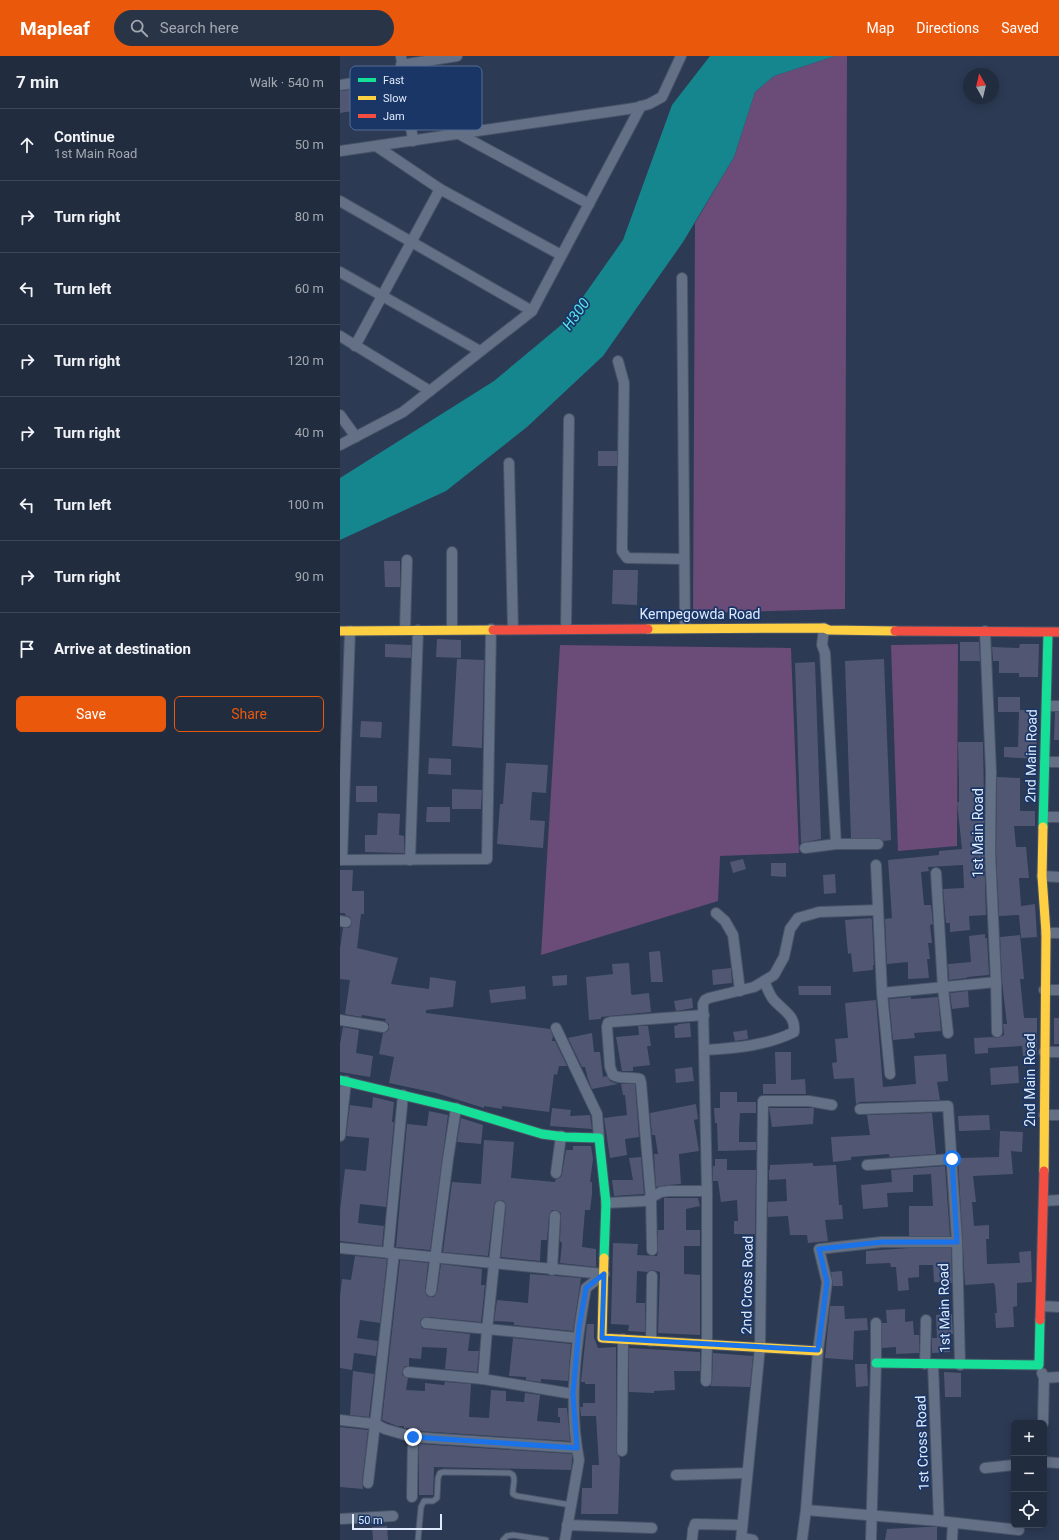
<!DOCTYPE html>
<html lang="en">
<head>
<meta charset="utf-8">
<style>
	body { margin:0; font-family:Roboto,sans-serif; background:#293446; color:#f1f3f6 }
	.controls { position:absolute; right:12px; bottom:12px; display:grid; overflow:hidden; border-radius:6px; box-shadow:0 2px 10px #0003 }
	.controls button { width:36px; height:36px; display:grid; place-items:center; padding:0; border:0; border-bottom:1px solid #3e4859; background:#212c3f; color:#f1f3f6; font:20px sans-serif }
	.compass { position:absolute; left:623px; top:12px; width:36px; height:36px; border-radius:50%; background:#212c3f; box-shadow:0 2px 10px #0003; rotate:352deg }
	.scale { position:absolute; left:12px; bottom:10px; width:90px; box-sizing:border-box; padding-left:4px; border:2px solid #dfeafc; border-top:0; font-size:11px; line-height:14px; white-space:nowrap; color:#dfeafc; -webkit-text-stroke:3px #1a3666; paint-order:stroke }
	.stop { position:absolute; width:12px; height:12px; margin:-9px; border:3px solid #1a73e8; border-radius:50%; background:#fff }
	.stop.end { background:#1a73e8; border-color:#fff; box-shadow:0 1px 4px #0008 }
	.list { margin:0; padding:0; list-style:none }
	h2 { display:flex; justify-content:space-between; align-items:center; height:52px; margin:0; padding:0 16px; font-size:17px }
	h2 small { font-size:13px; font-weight:400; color:#a2a7b0 }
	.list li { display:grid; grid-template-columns:26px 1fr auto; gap:12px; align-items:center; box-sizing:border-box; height:72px; padding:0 16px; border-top:1px solid #3e4859 }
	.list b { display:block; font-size:15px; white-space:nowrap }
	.list p { margin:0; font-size:13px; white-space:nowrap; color:#a2a7b0 }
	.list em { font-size:13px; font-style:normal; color:#a2a7b0 }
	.actions { display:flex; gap:8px; padding:12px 16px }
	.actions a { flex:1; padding:9px 0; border:1px solid #ea580c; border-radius:6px; text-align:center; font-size:14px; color:#ea580c }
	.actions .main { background:#ea580c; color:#fff }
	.icon { flex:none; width:22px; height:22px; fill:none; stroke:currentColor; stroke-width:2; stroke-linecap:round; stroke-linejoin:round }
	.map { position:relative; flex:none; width:719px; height:1484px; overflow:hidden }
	header { display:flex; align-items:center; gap:24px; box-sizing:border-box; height:56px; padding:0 20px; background:#ea580c; color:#fff }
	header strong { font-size:19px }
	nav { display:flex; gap:22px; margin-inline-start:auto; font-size:14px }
	.search { width:280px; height:36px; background:#293446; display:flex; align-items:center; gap:10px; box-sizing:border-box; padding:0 14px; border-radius:22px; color:#a2a7b0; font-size:15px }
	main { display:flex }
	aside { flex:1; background:#212c3f }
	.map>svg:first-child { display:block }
	.green { fill:#6b4b77 }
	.water { fill:#15868d }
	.building { fill:#515772 }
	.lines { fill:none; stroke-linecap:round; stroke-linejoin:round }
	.lane-casing { stroke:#485366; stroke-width:7 }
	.street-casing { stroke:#485366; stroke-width:12 }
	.fast-casing { stroke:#485366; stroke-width:11 }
	.slow-casing { stroke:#485366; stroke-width:11 }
	.jam-casing { stroke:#485366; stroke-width:11 }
	.lane { stroke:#637086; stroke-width:5 }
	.street { stroke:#637086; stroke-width:10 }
	.fast { stroke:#16e098; stroke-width:9 }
	.slow { stroke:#ffcf43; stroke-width:9 }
	.jam { stroke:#f24e42; stroke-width:9 }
	.route { stroke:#1a73e8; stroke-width:5 }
	.labels { text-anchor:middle; stroke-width:3.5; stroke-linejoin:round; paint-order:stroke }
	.street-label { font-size:14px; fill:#dfeafc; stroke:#1a3666 }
	.water-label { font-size:15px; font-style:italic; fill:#57e5ec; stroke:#1a3666 }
	.key { fill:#1a3666; stroke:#556c93; stroke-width:1 }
	.key-label { font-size:11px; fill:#dfeafc }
</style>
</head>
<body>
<header>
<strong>Mapleaf</strong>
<div class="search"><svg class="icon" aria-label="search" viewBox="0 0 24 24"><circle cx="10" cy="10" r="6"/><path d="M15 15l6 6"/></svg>Search here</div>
<nav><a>Map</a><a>Directions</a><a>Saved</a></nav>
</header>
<main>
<aside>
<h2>7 min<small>Walk · 540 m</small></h2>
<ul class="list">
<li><svg class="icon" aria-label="ahead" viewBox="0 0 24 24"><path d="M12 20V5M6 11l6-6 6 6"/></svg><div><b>Continue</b><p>1st Main Road</p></div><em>50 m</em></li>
<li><svg class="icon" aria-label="right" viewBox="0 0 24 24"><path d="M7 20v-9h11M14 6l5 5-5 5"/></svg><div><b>Turn right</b></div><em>80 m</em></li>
<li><svg class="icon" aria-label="left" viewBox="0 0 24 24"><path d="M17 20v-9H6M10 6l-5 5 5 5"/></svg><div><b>Turn left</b></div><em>60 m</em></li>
<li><svg class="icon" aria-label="right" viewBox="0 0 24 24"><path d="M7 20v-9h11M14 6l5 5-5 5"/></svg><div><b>Turn right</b></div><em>120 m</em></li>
<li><svg class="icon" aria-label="right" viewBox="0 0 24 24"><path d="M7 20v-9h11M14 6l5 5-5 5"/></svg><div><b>Turn right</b></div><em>40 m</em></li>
<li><svg class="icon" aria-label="left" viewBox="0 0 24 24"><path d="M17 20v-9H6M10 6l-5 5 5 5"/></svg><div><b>Turn left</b></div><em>100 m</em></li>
<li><svg class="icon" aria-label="right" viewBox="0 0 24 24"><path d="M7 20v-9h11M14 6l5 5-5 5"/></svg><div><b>Turn right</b></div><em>90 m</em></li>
<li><svg class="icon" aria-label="arrive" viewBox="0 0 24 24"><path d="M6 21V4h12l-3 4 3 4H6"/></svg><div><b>Arrive at destination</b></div></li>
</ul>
<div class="actions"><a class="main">Save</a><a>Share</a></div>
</aside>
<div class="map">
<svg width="719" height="1484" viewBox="0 0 719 1484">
	<rect width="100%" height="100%" fill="#2c3a54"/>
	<g class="green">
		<polygon points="495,0 507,0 505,553 353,557 355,167 394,101 415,36 434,20"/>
		<polygon points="618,588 617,790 558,795 551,589"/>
		<polygon points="220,589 451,592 459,797 380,800 378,845 201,899"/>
	</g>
	<polygon class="water" points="370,0 495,0 434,20 415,36 394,101 343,186 263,300 187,371 106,435 0,484 0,422 154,325 226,265 283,184 332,49"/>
	<g class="building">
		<polygon points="16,33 19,54 0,57 0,35"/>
		<rect x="258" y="395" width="19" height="15"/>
		<polygon points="44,505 60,505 60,531 45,531"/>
		<polygon points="273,514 298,514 297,549 272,548"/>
		<polygon points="97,583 121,584 121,602 96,601"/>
		<polygon points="620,586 639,586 640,605 620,605"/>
		<polygon points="45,588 71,589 71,602 45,601"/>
		<polygon points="680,588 699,588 698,621 679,621 679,617 659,617 659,605 653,605 652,591 679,592"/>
		<polygon points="117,603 144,604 142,692 112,690"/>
		<polygon points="544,603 551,784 544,785 538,782 511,782 505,605"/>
		<polygon points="475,606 481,783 461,787 455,607"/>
		<polygon points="658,641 680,641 680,654 698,654 696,703 664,701 664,691 678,691 679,656 658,656"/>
		<polygon points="715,656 719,656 719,684 714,684"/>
		<polygon points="21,665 42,666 41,682 20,681"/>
		<polygon points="618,686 643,686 644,743 638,743 639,764 644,763 644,796 646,859 629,860 630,874 610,876 610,867 606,867 603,833 624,832 623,809 588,811 589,815 581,816 584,849 591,849 593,868 590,869 592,887 588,887 590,903 587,903 589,922 568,923 568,906 547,908 545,863 552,862 548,804 599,799 599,795 622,793 617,746 619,746 619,726"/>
		<polygon points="89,702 111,703 111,719 88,718"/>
		<polygon points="166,707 208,709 206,737 192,736 190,764 205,765 203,792 157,788 160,748 163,748"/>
		<polygon points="657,721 680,722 680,755 695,755 695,770 674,770 676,791 686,791 689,822 679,822 681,850 695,848 697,881 681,882 679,859 659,860 656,796"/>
		<rect x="16" y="730" width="21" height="16"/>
		<polygon points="112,733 142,734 141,753 112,753"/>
		<polygon points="87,751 110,751 110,766 86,766"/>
		<polygon points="38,757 60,758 59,779 64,780 64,797 25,796 25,779 37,779"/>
		<polygon points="403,803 406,813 393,817 390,806"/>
		<polygon points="431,807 446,807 446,821 431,820"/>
		<polygon points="0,814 13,814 12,835 24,835 24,858 21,858 17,892 58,902 51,928 89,933 90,921 116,925 113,951 86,954 86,957 210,973 213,980 212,985 215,985 227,1010 219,1010 217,1019 214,1018 209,1056 162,1050 162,1053 144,1050 144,1052 96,1037 49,1027 54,1001 39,998 43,977 48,975 49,972 49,968 45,965 46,963 22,959 21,961 5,958 10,924 0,923 0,892 3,872 9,872 12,867 10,861 5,859 5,857 0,857"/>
		<polygon points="495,818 496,837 484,838 483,819"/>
		<polygon points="531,862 532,864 534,909 533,909 533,914 513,916 511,897 508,898 505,864"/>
		<polygon points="645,878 645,882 647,882 649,919 627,921 627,922 609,924 608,908 631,906 629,880"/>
		<polygon points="680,879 684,923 680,923 684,962 697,962 697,999 683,1000 682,990 648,992 648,997 635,998 634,982 653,981 658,982 664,979 663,968 667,968 662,926 660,881"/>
		<polygon points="320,895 323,926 311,926 309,896"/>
		<polygon points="289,907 291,937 292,939 309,937 311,956 270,960 261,961 261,963 249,964 246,921 273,918 272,908"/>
		<polygon points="391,912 392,927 373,929 372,914"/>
		<polygon points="227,919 227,929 213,930 212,920"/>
		<polygon points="185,930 186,943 151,947 149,934"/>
		<polygon points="458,930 491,930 491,939 459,939"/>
		<polygon points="628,935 629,951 612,953 610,937"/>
		<polygon points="571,941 571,943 598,941 601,975 574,977 575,982 553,984 549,943"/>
		<polygon points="352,942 353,952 336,955 334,945"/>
		<polygon points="536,944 543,1031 576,1028 574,1000 606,998 608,1025 597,1026 600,1044 520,1046 516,1048 514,1022 494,1023 492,1007 497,1006 495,983 508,982 505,947"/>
		<rect x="714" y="962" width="5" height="26"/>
		<polygon points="350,967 351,981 335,982 334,970 338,969 338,968"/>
		<polygon points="298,970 308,970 311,990 307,990 310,1009 293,1011 293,1015 282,1015 276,981 299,979"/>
		<polygon points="3,971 19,974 16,997 33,1000 30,1021 0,1016 0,988"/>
		<polygon points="407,974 408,983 395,985 393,976"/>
		<polygon points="252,977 254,996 260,996 263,1021 267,1020 270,1025 278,1028 252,1033 248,1023 245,1011 242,1011 228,982"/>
		<polygon points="435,996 451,996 451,1024 465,1023 466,1038 423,1038 423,1028 436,1028"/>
		<polygon points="678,1010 679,1027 651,1029 650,1012"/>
		<polygon points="352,1011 354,1025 336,1027 335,1013"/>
		<polygon points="281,1028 295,1028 299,1081 285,1083 287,1099 270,1102 264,1062 287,1059 285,1039 283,1039"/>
		<polygon points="380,1036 397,1036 397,1046 416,1046 416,1057 400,1057 399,1074 399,1086 416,1086 416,1094 378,1095 377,1067 375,1067 374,1052 380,1052"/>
		<polygon points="33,1041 54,1046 52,1066 54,1066 46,1151 20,1148 18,1167 44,1170 42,1190 0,1185 0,1154 5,1113 26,1115 29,1084 29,1082 6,1080 10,1049 32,1052"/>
		<polygon points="356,1048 358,1063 354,1064 359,1095 339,1098 341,1128 328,1129 316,1131 314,1098 318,1098 315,1079 312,1079 310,1057"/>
		<polygon points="212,1052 231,1054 230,1060 250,1059 252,1073 210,1070"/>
		<polygon points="429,1052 474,1052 473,1068 432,1071"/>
		<polygon points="89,1055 108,1059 90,1194 56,1191 67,1068 87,1070"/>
		<polygon points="592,1057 596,1098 551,1101 549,1100 549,1098 511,1101 511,1104 493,1106 491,1081 530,1079 527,1059"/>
		<polygon points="649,1059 650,1074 619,1075 618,1060"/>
		<polygon points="121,1062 143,1069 141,1088 117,1086"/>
		<polygon points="660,1075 683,1076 682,1096 671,1095 673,1118 633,1120 636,1146 632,1146 634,1170 649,1169 649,1183 646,1183 647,1208 680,1207 679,1196 691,1195 692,1226 677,1227 677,1250 673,1251 674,1271 656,1272 655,1257 657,1257 655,1229 654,1229 654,1227 625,1229 618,1102 659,1101"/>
		<polygon points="144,1084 174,1086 171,1122 215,1126 216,1123 221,1121 222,1118 226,1094 233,1094 233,1090 251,1090 253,1103 250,1126 252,1126 252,1138 250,1154 245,1154 242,1191 256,1193 256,1211 220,1207 222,1187 220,1185 221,1160 221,1157 216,1154 212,1154 209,1159 207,1184 201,1184 200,1205 161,1201 166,1151 164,1145 160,1144 155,1146 154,1149 148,1200 103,1196 112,1126 141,1128"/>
		<polygon points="301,1101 304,1138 274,1140 272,1124 293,1124 289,1102"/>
		<polygon points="375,1103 387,1103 387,1114 416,1114 415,1178 394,1178 394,1165 398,1165 397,1144 381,1146 378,1125 373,1125 373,1110 375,1110"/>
		<polygon points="473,1107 473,1110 496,1109 499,1149 502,1149 503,1163 485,1164 488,1185 468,1187 467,1179 450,1179 448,1160 428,1161 428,1146 447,1145 446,1123 429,1124 429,1114 430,1114 430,1109"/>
		<polygon points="605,1110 610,1180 569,1180 569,1150 593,1150 591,1118 573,1119 573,1136 547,1137 548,1151 523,1153 521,1129 552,1126 551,1114"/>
		<polygon points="324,1142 358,1142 360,1150 346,1153 346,1174 360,1174 360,1190 344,1190 344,1218 360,1219 360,1279 318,1277 320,1216 312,1214 307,1216 297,1215 296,1247 305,1247 305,1276 288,1275 289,1269 271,1268 273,1187 298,1188 297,1199 317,1200 318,1194 318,1174 324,1174"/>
		<polygon points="611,1192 612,1227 594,1226 593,1209 579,1209 579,1221 568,1222 569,1234 558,1235 556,1211 551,1211 550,1207 526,1208 526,1195 569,1192"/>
		<polygon points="15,1200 47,1203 40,1267 20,1264 17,1282 38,1285 36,1300 14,1297 12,1314 0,1312 0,1240 2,1223 11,1224"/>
		<polygon points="60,1204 88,1207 85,1235 87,1240 90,1241 94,1241 97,1236 101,1208 142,1213 141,1229 145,1229 141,1266 87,1261 81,1263 80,1267 82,1272 85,1273 130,1278 128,1295 139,1295 137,1316 105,1313 107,1292 82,1291 81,1303 69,1302 69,1310 65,1310 62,1315 62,1319 68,1322 66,1334 85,1335 85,1327 104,1329 105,1326 131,1328 129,1361 149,1362 151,1334 166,1335 166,1345 184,1346 185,1337 200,1339 197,1365 220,1367 220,1361 218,1361 218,1352 227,1352 230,1385 78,1375 79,1373 67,1372 64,1372 64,1370 57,1370 42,1364"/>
		<polygon points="502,1215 503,1230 493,1230 491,1216"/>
		<polygon points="190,1218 241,1222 233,1275 174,1269 174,1266 154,1265 157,1244 188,1247"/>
		<polygon points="490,1250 504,1250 505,1263 527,1262 528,1274 514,1275 513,1304 485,1302"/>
		<polygon points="565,1253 565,1266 573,1265 574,1279 579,1279 579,1297 556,1298 556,1291 542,1292 542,1267 547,1267 546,1254"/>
		<polygon points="612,1258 613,1278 610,1278 610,1296 592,1297 592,1282 597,1282 596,1259"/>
		<polygon points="247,1268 254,1268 254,1282 258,1292 276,1291 276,1395 280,1403 278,1458 241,1458 242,1432 252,1432 252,1409 259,1409 256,1360 241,1360 240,1351 243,1351 243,1347 255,1347 255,1328 245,1328 245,1326 241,1326"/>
		<polygon points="173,1282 231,1288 228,1325 201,1323 201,1326 186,1324 186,1321 169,1320"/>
		<polygon points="289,1292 360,1296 360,1315 334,1315 335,1334 314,1335 314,1337 289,1336"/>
		<polygon points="373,1297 413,1300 410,1331 370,1330 372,1325"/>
		<polygon points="515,1308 527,1308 528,1330 516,1331"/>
		<polygon points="13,1315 34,1318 29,1361 10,1359"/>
		<polygon points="604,1316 621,1317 621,1341 605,1341"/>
		<polygon points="0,1371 28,1374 22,1426 23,1433 0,1431"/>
		<polygon points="79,1388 232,1398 232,1404 231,1414 94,1411 93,1439 79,1439"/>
		<polygon points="47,1470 48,1484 33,1484 32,1471"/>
		<polygon points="587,1471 597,1471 597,1484 545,1484 547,1473"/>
	</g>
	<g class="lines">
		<defs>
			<g id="lane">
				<path d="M78,1484L81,1451L84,1445H93L97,1442L98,1422L100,1417L104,1416L170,1417L173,1419C176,1425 172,1431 173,1438L177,1440L231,1449"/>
				<polyline points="163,1484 167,1480 173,1479 206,1484"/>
			</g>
			<g id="street">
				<polyline points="61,0 73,85"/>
				<polyline points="61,9 117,0"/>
				<polyline points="0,29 63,20"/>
				<polyline points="119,78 249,148"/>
				<polyline points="36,90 100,133 221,199"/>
				<polyline points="0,95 295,52 309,48 322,41 341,0"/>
				<polyline points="0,145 192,255"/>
				<polyline points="0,216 140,295"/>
				<polyline points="342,222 345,572"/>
				<polyline points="0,280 90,335"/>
				<polyline points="15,290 100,133"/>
				<polyline points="278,305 284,327 282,495 287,502 344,503"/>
				<polyline points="0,359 16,381"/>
				<polyline points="0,389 63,356 192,255 301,50"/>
				<polyline points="169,407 173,573"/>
				<polyline points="112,496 112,573"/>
				<polyline points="226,573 229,363"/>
				<polyline points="65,574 67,504"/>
				<polyline points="707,650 719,650"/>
				<polyline points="705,706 719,706"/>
				<polyline points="704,761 719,761"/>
				<polyline points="496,788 538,788"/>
				<polyline points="465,792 496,788 485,597 482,589 484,572"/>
				<polyline points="0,804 147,803 151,573"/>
				<polyline points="2,804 10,575"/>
				<polyline points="70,804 78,574"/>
				<polyline points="536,809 542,937 656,926 650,796 651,716 645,575"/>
				<polyline points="596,817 603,932 608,977"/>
				<polyline points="702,820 719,821"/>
				<polyline points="376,857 385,865 393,879 400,935"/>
				<polyline points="0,865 6,866"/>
				<polyline points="706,877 719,877"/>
				<polyline points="656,926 657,976"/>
				<polyline points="704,934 719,934"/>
				<polyline points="542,937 550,1018"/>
				<polyline points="0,964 43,971"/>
				<polyline points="216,972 257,1058 259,1082"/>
				<path d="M365,994C395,992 426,990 454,976C456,959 443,955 433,943C429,938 427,931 424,925"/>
				<polyline points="704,996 719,996"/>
				<polyline points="520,1053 608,1050 617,1186 620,1309"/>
				<polyline points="704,1059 719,1059"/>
				<polyline points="0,1080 6,1025"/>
				<polyline points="527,1109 612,1103"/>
				<polyline points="216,1117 221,1080"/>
				<polyline points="704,1145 719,1144"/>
				<polyline points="266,1147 305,1145 321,1136 329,1135 367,1135"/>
				<polyline points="160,1150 147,1274 143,1323 233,1338"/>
				<polyline points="0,1192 264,1218"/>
				<path d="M312,1194L311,1143L301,1027L300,1023C291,1020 281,1024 273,1019L270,1011L267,971L268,967L271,966L364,959"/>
				<polyline points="48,1197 63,1039"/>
				<polyline points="212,1214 215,1160"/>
				<polyline points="91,1235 108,1103 116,1052"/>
				<polyline points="701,1250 719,1251"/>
				<polyline points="86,1267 238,1282"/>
				<polyline points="311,1285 312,1220"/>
				<polyline points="585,1308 586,1264"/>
				<polyline points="593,1308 599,1465"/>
				<polyline points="68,1316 143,1323"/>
				<polyline points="702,1317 704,1322 719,1321"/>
				<polyline points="366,1325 367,1288 367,1135 363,948 365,944 369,942 414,931 434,919 444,901 450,873 458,862 479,856 538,854"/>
				<polyline points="0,1364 35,1368 54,1197"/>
				<polyline points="703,1367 704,1322"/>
				<polyline points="282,1395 283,1283"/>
				<polyline points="704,1406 719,1407"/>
				<polyline points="645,1412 674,1409"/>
				<polyline points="336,1419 407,1417"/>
				<polyline points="28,1427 35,1368 45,1373 73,1381 237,1392"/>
				<polyline points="72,1441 73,1381"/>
				<polyline points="466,1454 599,1465 679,1474"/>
				<polyline points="0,1463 53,1460"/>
				<polyline points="227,1469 312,1472"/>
				<polyline points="402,1482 413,1484"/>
				<path d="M225,1484L239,1404C228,1347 236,1288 246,1232L264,1218"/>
				<polyline points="352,1484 353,1474 355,1468 402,1469"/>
				<polyline points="401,1484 420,1291 423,1045 469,1045 492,1049"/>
				<polyline points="462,1484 466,1454 478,1295 487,1226 479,1193 542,1186 617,1186"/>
				<polyline points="531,1484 536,1307 536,1267"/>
				<polyline points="612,1484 613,1467"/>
			</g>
			<g id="fast">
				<polyline points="703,771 708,577"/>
				<polyline points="0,1024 116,1052 202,1078 225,1081 259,1082 266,1147 264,1202"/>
				<polyline points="536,1307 699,1309 700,1264"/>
			</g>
			<g id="slow">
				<polyline points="308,573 484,572 489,574 555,575"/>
				<polyline points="0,575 153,574"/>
				<polyline points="703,771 702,820 706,877 704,1115"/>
				<polyline points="264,1202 262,1282 478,1295"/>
			</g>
			<g id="jam">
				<polyline points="153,574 308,573"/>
				<polyline points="555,575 719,576"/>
				<polyline points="700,1264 704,1115"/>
			</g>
		</defs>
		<use href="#lane" class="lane-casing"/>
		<use href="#street" class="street-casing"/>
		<use href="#fast" class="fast-casing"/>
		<use href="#slow" class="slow-casing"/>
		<use href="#jam" class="jam-casing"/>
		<use href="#lane" class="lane"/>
		<use href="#street" class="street"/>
		<use href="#fast" class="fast"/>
		<use href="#slow" class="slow"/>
		<use href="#jam" class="jam"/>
	</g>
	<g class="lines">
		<polyline class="route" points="73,1381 237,1392 233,1338 239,1272 246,1232 264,1218 262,1282 478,1294 487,1226 479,1193 542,1186 617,1186 612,1103"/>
	</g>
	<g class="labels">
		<g class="street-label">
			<text x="360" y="563">Kempegowda Road</text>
			<text transform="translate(691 700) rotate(-89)" y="5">2nd Main Road</text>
			<text transform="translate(638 777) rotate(-90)" y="5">1st Main Road</text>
			<text transform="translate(690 1024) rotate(-90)" y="5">2nd Main Road</text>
			<text transform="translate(407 1229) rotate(-89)" y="5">2nd Cross Road</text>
			<text transform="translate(604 1252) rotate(-91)" y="5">1st Main Road</text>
			<text transform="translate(582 1387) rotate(-92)" y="5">1st Cross Road</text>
		</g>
		<g class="water-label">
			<text transform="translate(236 258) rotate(-54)" y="5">H300</text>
		</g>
	</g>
	<rect x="10" y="10" width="132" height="64" rx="6" class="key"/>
	<rect x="18" y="22" width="18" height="4" fill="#16e098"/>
	<rect x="18" y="40" width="18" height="4" fill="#ffcf43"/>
	<rect x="18" y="58" width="18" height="4" fill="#f24e42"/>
	<g class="key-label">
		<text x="43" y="28">Fast</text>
		<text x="43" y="46">Slow</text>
		<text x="43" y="64">Jam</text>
	</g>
</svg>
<div class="controls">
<button>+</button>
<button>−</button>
<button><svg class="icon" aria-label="locate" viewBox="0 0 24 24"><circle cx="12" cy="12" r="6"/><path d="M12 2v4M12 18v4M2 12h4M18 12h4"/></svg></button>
</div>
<svg class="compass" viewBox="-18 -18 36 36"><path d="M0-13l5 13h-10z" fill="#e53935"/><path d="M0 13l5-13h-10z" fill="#a2a7b0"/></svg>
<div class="scale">50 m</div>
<div class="stop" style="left:612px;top:1103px"></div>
<div class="stop end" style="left:73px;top:1381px"></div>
</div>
</main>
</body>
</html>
